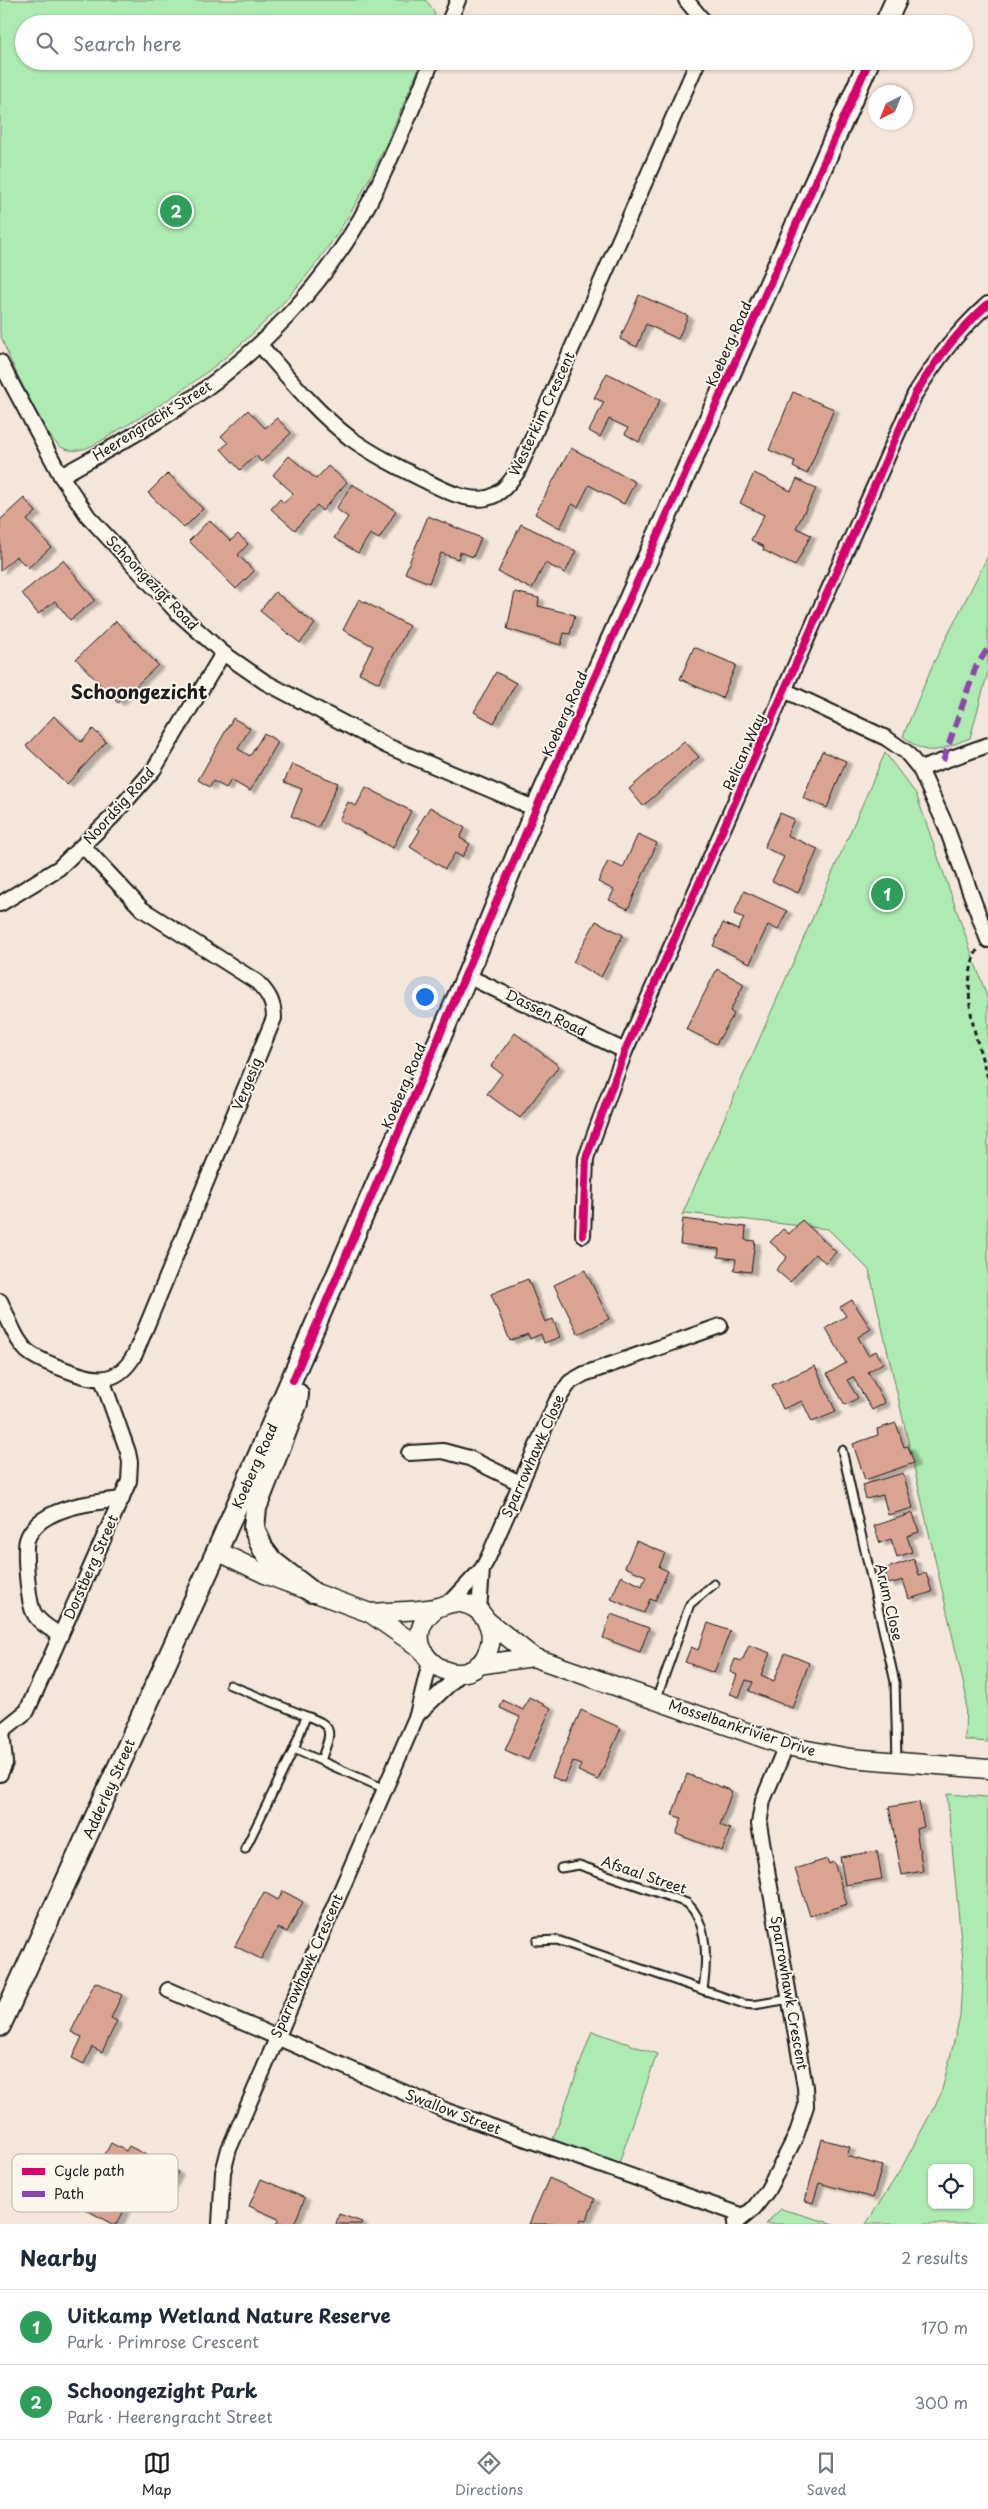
<!DOCTYPE html>
<html lang="en">
<head>
<meta charset="utf-8">
<style>
	body { margin:0; font-family:"Playpen Sans",sans-serif; background:#f6f6f7; color:#1f2937 }
	.controls { position:absolute; right:15px; bottom:15px; display:grid; overflow:hidden; border-radius:8px; box-shadow:0 1px 4px #0004 }
	.controls button { width:45px; height:45px; display:grid; place-items:center; padding:0; border:0; border-bottom:1px solid #e0e1e3; background:#fff; color:#1f2937; font:25px sans-serif }
	.compass { position:absolute; left:868px; top:85px; width:45px; height:45px; border-radius:50%; background:#fff; box-shadow:0 1px 4px #0004; rotate:223deg }
	.you { position:absolute; left:424px; top:996px; width:18px; height:18px; margin:-12px; border:4px solid #fff; border-radius:50%; background:#1a73e8; box-shadow:0 0 0 8px #1a73e833 }
	.badge { display:grid; place-items:center; width:32px; height:32px; border-radius:50%; background:#1c1c1c; color:#fff; font-size:16px; font-weight:700 }
	.pin { position:absolute; translate:-50% -50%; border:2px solid #fff; box-shadow:0 1px 5px #0006 }
	.list { margin:0; padding:0; list-style:none }
	h2 { display:flex; justify-content:space-between; align-items:center; height:65px; margin:0; padding:0 20px; font-size:21px }
	h2 small { font-size:16px; font-weight:400; color:#747a83 }
	.list li { display:grid; grid-template-columns:32px 1fr auto; gap:15px; align-items:center; box-sizing:border-box; height:75px; padding:0 20px; border-top:1px solid #e0e1e3 }
	.list b { display:block; font-size:19px; white-space:nowrap }
	.list p { margin:0; font-size:16px; white-space:nowrap; color:#747a83 }
	.list em { font-size:16px; font-style:normal; color:#747a83 }
	.icon { flex:none; width:28px; height:28px; fill:none; stroke:currentColor; stroke-width:2; stroke-linecap:round; stroke-linejoin:round }
	.map { position:relative; flex:none; width:988px; height:2224px; overflow:hidden }
	.search { position:absolute; background:#fff; box-shadow:0 1px 4px #0004; left:15px; right:15px; top:15px; height:55px; display:flex; align-items:center; gap:12px; box-sizing:border-box; padding:0 18px; border-radius:28px; color:#747a83; font-size:19px }
	.sheet { height:215px; background:#fff }
	nav { display:flex; justify-content:space-around; align-items:center; box-sizing:border-box; height:70px; border-top:1px solid #e0e1e3; background:#fff; font-size:14px; color:#747a83 }
	nav a { display:grid; justify-items:center; gap:2px }
	nav .on { color:#1c1c1c }
	.map>svg:first-child { display:block }
	.green { fill:#aeebb2; stroke:#658467; fill-rule:evenodd }
	.building { fill:#daa392; stroke:#1c1c1c; filter:url(#shadow) }
	.lines { fill:none; stroke-linecap:round; stroke-linejoin:round }
	.service-casing { stroke:#1c1c1c; stroke-width:11 }
	.minor-casing { stroke:#1c1c1c; stroke-width:18 }
	.tertiary-casing { stroke:#1c1c1c; stroke-width:21 }
	.secondary-casing { stroke:#1c1c1c; stroke-width:24 }
	.path { stroke:#1c1c1c; stroke-width:3; stroke-dasharray:5 4; stroke-linecap:butt }
	.service { stroke:#fbf7ec; stroke-width:7 }
	.minor { stroke:#fbf7ec; stroke-width:14 }
	.tertiary { stroke:#fbf7ec; stroke-width:18 }
	.secondary { stroke:#fbf7ec; stroke-width:20 }
	.quiet { stroke:#8e44ad; stroke-width:6; stroke-dasharray:12 6; stroke-linecap:butt }
	.cycleway-casing { stroke:#fbf7ec; stroke-width:11 }
	.cycleway { stroke:#d6006c; stroke-width:8 }
	.labels { text-anchor:middle; stroke-width:4; stroke-linejoin:round; paint-order:stroke }
	.street-label { font-size:14px; fill:#1c1c1c; stroke:#fbf7ec }
	.district-label { font-size:19px; font-weight:bold; fill:#1c1c1c; stroke:#fbf7ec }
	.key { fill:#fbf7ec; stroke:#b8b5ae; stroke-width:1 }
	.key-label { font-size:14px; fill:#1c1c1c }
</style>
</head>
<body>
<div class="map">
<svg width="988" height="2224" viewBox="0 0 988 2224">
	<defs>
		<filter id="shadow"><feDropShadow dx="5.5" dy="3" stdDeviation="1" flood-color="#0004"/></filter>
	</defs>
	<rect width="100%" height="100%" fill="#f4e6da"/>
	<filter id="ink" filterUnits="userSpaceOnUse"><feTurbulence type="fractalNoise" baseFrequency=".02" numOctaves="2"/><feDisplacementMap in="SourceGraphic" scale="10" xChannelSelector="R" yChannelSelector="G"/><feConvolveMatrix kernelMatrix="1 2 1 2 8 2 1 2 1" color-interpolation-filters="sRGB"/></filter>
	<g filter="url(#ink)">
		<g class="green">
			<path d="M0,0H425C432,6 436,14 436,24H24V61H422C402,106 384,153 360,196C303,299 223,370 122,428C103,439 74,464 54,441C43,429 2,347 0,332C0,298 0,259 0,225C0,150 0,75 0,0Z"/>
			<path d="M988,556V672L970,738C940,749 929,760 903,736L933,664Z"/>
			<polygon points="885,753 916,794 988,1000 988,1742 965,1740 966,1695 869,1270 828,1229 686,1213 682,1215"/>
			<path d="M947,1794L988,1797V2224H866L901,2169L941,2094L960,2017L963,1961ZM932,2168H969V2205H932Z"/>
			<polygon points="592,2031 657,2054 619,2163 553,2139"/>
			<polygon points="781,2209 834,2224 765,2224"/>
		</g>
		<g class="building">
			<polygon points="639,295 688,316 678,339 646,324 637,347 620,339"/>
			<polygon points="607,373 660,400 639,442 625,434 628,428 609,419 600,437 589,431 604,402 594,398"/>
			<polygon points="793,392 834,409 807,474 793,467 795,461 769,450"/>
			<polygon points="248,410 265,428 277,418 291,433 261,462 256,455 240,470 221,449 228,443 221,436"/>
			<polygon points="571,448 635,482 624,504 589,485 578,507 572,504 560,528 535,514"/>
			<polygon points="289,456 316,479 328,466 347,482 322,511 317,505 295,530 271,509 280,499 284,503 293,493 273,475"/>
			<polygon points="168,473 203,509 184,528 148,493"/>
			<polygon points="754,473 791,491 797,479 816,489 796,528 811,535 795,566 763,550 764,547 751,540 764,515 740,503"/>
			<polygon points="352,484 396,511 379,539 370,534 358,553 334,538 348,517 336,509"/>
			<polygon points="24,498 36,512 27,520 51,547 28,568 16,556 0,571 0,520"/>
			<polygon points="428,516 481,538 473,557 460,552 458,559 441,553 429,583 405,573"/>
			<polygon points="209,520 230,541 238,534 248,544 238,555 254,571 236,589 189,541"/>
			<polygon points="521,524 576,551 565,573 545,563 532,589 498,572"/>
			<polygon points="63,560 95,600 70,620 55,601 38,614 22,593"/>
			<polygon points="275,592 315,624 300,643 260,611"/>
			<polygon points="515,592 539,598 538,606 575,615 570,634 564,633 561,645 507,629"/>
			<polygon points="359,599 409,626 379,683 359,673 373,646 343,630"/>
			<polygon points="116,621 158,665 118,703 76,659"/>
			<polygon points="694,647 736,665 722,698 680,679"/>
			<polygon points="496,672 516,683 494,723 474,712"/>
			<polygon points="54,716 81,742 93,729 106,742 67,784 26,746"/>
			<polygon points="233,718 250,728 238,749 250,756 264,733 278,742 250,791 231,780 226,788 213,781 210,787 198,780"/>
			<polygon points="684,741 699,757 643,806 629,789"/>
			<polygon points="822,751 846,761 827,808 803,798"/>
			<polygon points="292,764 338,783 318,828 291,816 302,789 284,782"/>
			<polygon points="366,787 411,811 393,848 339,820 348,802 356,806"/>
			<polygon points="430,807 465,828 460,838 470,844 462,857 455,853 445,869 410,847 420,830 417,828"/>
			<polygon points="780,813 794,819 787,835 818,849 798,893 772,881 784,857 764,847"/>
			<polygon points="638,834 657,843 628,909 609,900 614,890 598,882 608,861 623,868"/>
			<polygon points="744,891 787,911 778,930 768,925 750,963 713,946 723,923 738,930 744,918 734,914"/>
			<polygon points="596,921 623,935 601,977 573,962"/>
			<polygon points="717,969 744,984 730,1011 734,1014 716,1044 686,1029"/>
			<polygon points="515,1033 559,1066 520,1118 487,1094 502,1074 491,1066"/>
			<polygon points="683,1219 746,1227 745,1240 755,1241 751,1272 734,1270 736,1259 718,1257 719,1249 680,1244"/>
			<polygon points="802,1220 836,1252 826,1263 815,1254 790,1282 776,1270 787,1257 770,1242 783,1229 789,1234"/>
			<polygon points="585,1270 609,1319 578,1334 554,1285"/>
			<polygon points="528,1279 545,1322 553,1319 560,1337 544,1343 541,1334 530,1339 528,1334 510,1341 491,1294"/>
			<polygon points="852,1300 871,1329 858,1337 868,1355 876,1351 883,1363 868,1372 885,1403 872,1410 853,1377 847,1380 858,1398 845,1405 827,1374 846,1363 826,1328 846,1316 840,1307"/>
			<polygon points="815,1366 836,1412 812,1422 802,1401 783,1409 772,1385"/>
			<polygon points="896,1423 904,1447 908,1446 914,1463 865,1480 853,1444 878,1435 877,1429"/>
			<polygon points="903,1473 913,1508 888,1515 883,1495 866,1499 862,1485"/>
			<polygon points="913,1513 919,1532 907,1536 912,1552 897,1557 891,1539 880,1543 874,1526"/>
			<polygon points="636,1541 665,1553 659,1567 668,1571 655,1601 650,1599 644,1613 611,1599 621,1576 642,1586 646,1576 625,1567"/>
			<polygon points="914,1559 919,1575 926,1573 932,1592 909,1599 903,1580 889,1584 884,1569"/>
			<polygon points="611,1614 649,1628 640,1652 603,1638"/>
			<polygon points="708,1623 730,1631 714,1673 685,1662 691,1647 698,1650"/>
			<polygon points="749,1645 770,1653 761,1675 774,1681 785,1653 809,1663 792,1708 749,1691 753,1682 746,1680 739,1697 730,1694 737,1675 730,1672 735,1659 742,1661"/>
			<polygon points="529,1697 551,1708 528,1760 505,1750 520,1717 500,1708 503,1700 523,1710"/>
			<polygon points="581,1710 621,1728 598,1780 578,1771 581,1765 573,1761 564,1782 552,1777"/>
			<polygon points="687,1774 732,1791 720,1825 730,1829 722,1851 676,1834 682,1818 672,1815"/>
			<polygon points="919,1802 924,1827 916,1829 923,1871 902,1875 889,1807"/>
			<polygon points="877,1851 882,1879 845,1885 840,1857"/>
			<polygon points="827,1859 829,1864 834,1862 847,1904 810,1916 795,1869"/>
			<polygon points="283,1891 303,1902 287,1932 278,1928 261,1959 235,1946 264,1892 278,1900"/>
			<polygon points="95,1982 122,1995 111,2018 117,2021 102,2052 92,2047 84,2064 72,2058 82,2037 71,2032"/>
			<polygon points="822,2139 850,2147 847,2156 882,2166 873,2198 819,2183 813,2203 805,2201"/>
			<polygon points="111,2143 126,2151 129,2146 178,2172 169,2190 158,2185 147,2206 131,2197 117,2224 112,2224 78,2205"/>
			<polygon points="549,2178 595,2199 586,2221 581,2219 579,2224 529,2224"/>
			<polygon points="261,2179 305,2198 294,2224 276,2224 279,2219 249,2206"/>
			<polygon points="339,2214 362,2222 361,2224 336,2224"/>
		</g>
		<g class="lines">
			<defs>
				<g id="service">
					<polyline points="842,1450 895,1682 897,1761"/>
					<polyline points="230,1685 306,1716 294,1749"/>
					<polyline points="656,1700 690,1604 714,1584"/>
					<path d="M306,1716C336,1726 331,1733 321,1760"/>
					<polyline points="245,1849 294,1749 385,1789"/>
					<path d="M561,1868L579,1865L687,1903C709,1923 707,1963 703,1990"/>
					<polyline points="537,1941 557,1940 744,2004 754,2005 790,1999"/>
				</g>
				<g id="minor">
					<polyline points="686,0 706,24"/>
					<polyline points="448,24 458,0"/>
					<path d="M260,345C288,377 316,412 350,438C374,455 400,468 426,481C444,490 466,502 487,498C501,495 510,482 518,471L698,61"/>
					<polyline points="0,362 61,476 88,516 176,611 223,653 265,682 387,746 536,809"/>
					<path d="M61,476C100,454 140,433 178,408C256,357 326,285 369,203C393,157 412,109 432,61"/>
					<polyline points="784,690 886,738 906,752 920,769 945,824 988,940"/>
					<polyline points="920,769 988,745"/>
					<polyline points="0,904 59,868 112,817 154,769 223,653"/>
					<polyline points="467,976 625,1051"/>
					<path d="M583,1235L586,1158L625,1051L915,394C937,359 957,332 988,304"/>
					<path d="M0,1301C8,1317 14,1338 27,1351C36,1359 48,1363 58,1367C90,1379 115,1390 135,1354L274,1018C274,1002 268,993 257,982L142,909L83,846"/>
					<polyline points="409,1453 443,1451 469,1458 520,1483"/>
					<polyline points="451,1602 482,1569 488,1558 556,1402 570,1382 584,1374 720,1326"/>
					<polyline points="479,1611 482,1569"/>
					<path d="M60,1635C51,1629 39,1623 34,1613C28,1603 24,1551 27,1540C29,1533 35,1526 41,1521C63,1505 96,1502 122,1499"/>
					<polyline points="418,1714 461,1673"/>
					<polyline points="0,1774 5,1763 2,1731 27,1711 129,1481 130,1462 128,1452 102,1379"/>
					<polyline points="168,1990 447,2111 744,2216"/>
					<polyline points="220,2224 223,2172 229,2149 417,1715 430,1662"/>
					<polyline points="735,2224 754,2208 767,2191 780,2167 796,2136 806,2106 805,2087 759,1824 763,1800 786,1746"/>
				</g>
				<g id="tertiary">
					<polyline points="217,1551 267,1575 370,1613 423,1650"/>
					<path d="M370,1613C392,1611 417,1612 439,1607C446,1605 452,1601 461,1603C482,1606 496,1628 489,1648C470,1707 382,1648 438,1607"/>
					<polyline points="486,1620 533,1657 786,1746 850,1758 988,1769"/>
					<polyline points="478,1665 533,1657"/>
				</g>
				<g id="secondary">
					<polyline points="885,24 896,0"/>
					<polyline points="298,1394 297,1403 256,1508 254,1528 263,1549 272,1561 312,1592"/>
					<polyline points="0,2026 217,1551 467,976 536,809 869,61"/>
				</g>
			</defs>
			<use href="#service" class="service-casing"/>
			<use href="#minor" class="minor-casing"/>
			<use href="#tertiary" class="tertiary-casing"/>
			<use href="#secondary" class="secondary-casing"/>
			<path class="path" d="M977,950C959,989 976,1039 988,1078"/>
			<use href="#service" class="service"/>
			<use href="#minor" class="minor"/>
			<use href="#tertiary" class="tertiary"/>
			<use href="#secondary" class="secondary"/>
			<polyline class="quiet" points="943,761 975,669 988,648"/>
			<defs>
				<g id="cycleway">
					<path d="M583,1235L586,1158L625,1051L915,394C937,359 957,332 988,304"/>
					<polyline points="293,1380 536,809 869,61"/>
				</g>
			</defs>
			<use href="#cycleway" class="cycleway-casing"/>
			<use href="#cycleway" class="cycleway"/>
		</g>
	</g>
	<g class="labels">
		<g class="street-label">
			<text transform="translate(729 344) rotate(-66)" y="5">Koeberg Road</text>
			<text transform="translate(542 414) rotate(-65)" y="5">Westerkim Crescent</text>
			<text transform="translate(152 421) rotate(-32)" y="5">Heerengracht Street</text>
			<text transform="translate(152 583) rotate(46)" y="5">Schoongezigt Road</text>
			<text transform="translate(565 714) rotate(-66)" y="5">Koeberg Road</text>
			<text transform="translate(744 752) rotate(-66)" y="5">Pelican Way</text>
			<text transform="translate(119 806) rotate(-48)" y="5">Noordsig Road</text>
			<text transform="translate(546 1013) rotate(26)" y="5">Dassen Road</text>
			<text transform="translate(247 1084) rotate(-68)" y="5">Vergesig</text>
			<text transform="translate(404 1086) rotate(-67)" y="5">Koeberg Road</text>
			<text transform="translate(533 1456) rotate(-66)" y="5">Sparrowhawk Close</text>
			<text transform="translate(255 1466) rotate(-66)" y="5">Koeberg Road</text>
			<text transform="translate(91 1567) rotate(-66)" y="5">Dorstberg Street</text>
			<text transform="translate(889 1602) rotate(77)" y="5">Arum Close</text>
			<text transform="translate(742 1728) rotate(18)" y="5">Mosselbankrivier Drive</text>
			<text transform="translate(109 1789) rotate(-66)" y="5">Adderley Street</text>
			<text transform="translate(644 1875) rotate(19)" y="5">Afsaal Street</text>
			<text transform="translate(307 1966) rotate(-66)" y="5">Sparrowhawk Crescent</text>
			<text transform="translate(789 1993) rotate(80)" y="5">Sparrowhawk Crescent</text>
			<text transform="translate(453 2112) rotate(21)" y="5">Swallow Street</text>
		</g>
		<g class="district-label">
			<text x="139" y="699">Schoongezicht</text>
		</g>
	</g>
	<rect x="12" y="2154" width="166" height="58" rx="8" class="key"/>
	<rect x="22" y="2168" width="23" height="7" fill="#d6006c"/>
	<rect x="22" y="2191" width="23" height="6" fill="#8e44ad"/>
	<g class="key-label">
		<text x="54" y="2176">Cycle path</text>
		<text x="54" y="2199">Path</text>
	</g>
</svg>
<div class="controls">
<button><svg class="icon" aria-label="locate" viewBox="0 0 24 24"><circle cx="12" cy="12" r="6"/><path d="M12 2v4M12 18v4M2 12h4M18 12h4"/></svg></button>
</div>
<svg class="compass" viewBox="-18 -18 36 36"><path d="M0-13l5 13h-10z" fill="#e53935"/><path d="M0 13l5-13h-10z" fill="#747a83"/></svg>
<div class="you"></div>
<div class="pin badge" style="left:887px;top:894px;background:#2e9e5b">1</div>
<div class="pin badge" style="left:176px;top:211px;background:#2e9e5b">2</div>
<div class="search"><svg class="icon" aria-label="search" viewBox="0 0 24 24"><circle cx="10" cy="10" r="6"/><path d="M15 15l6 6"/></svg>Search here</div>
</div>
<section class="sheet">
<h2>Nearby<small>2 results</small></h2>
<ul class="list">
<li><span class="badge" style="background:#2e9e5b">1</span><div><b>Uitkamp Wetland Nature Reserve</b><p>Park · Primrose Crescent</p></div><em>170 m</em></li>
<li><span class="badge" style="background:#2e9e5b">2</span><div><b>Schoongezight Park</b><p>Park · Heerengracht Street</p></div><em>300 m</em></li>
</ul>
</section>
<nav>
<a class="on"><svg class="icon" aria-label="map" viewBox="0 0 24 24"><path d="M3 6l6-2 6 2 6-2v14l-6 2-6-2-6 2zM9 4v14M15 6v14"/></svg>Map</a>
<a><svg class="icon" aria-label="directions" viewBox="0 0 24 24"><path d="M12 3l9 9-9 9-9-9zM9 14v-3h6M13 9l2 2-2 2"/></svg>Directions</a>
<a><svg class="icon" aria-label="saved" viewBox="0 0 24 24"><path d="M7 4h10v16l-5-4-5 4z"/></svg>Saved</a>
</nav>
</body>
</html>
